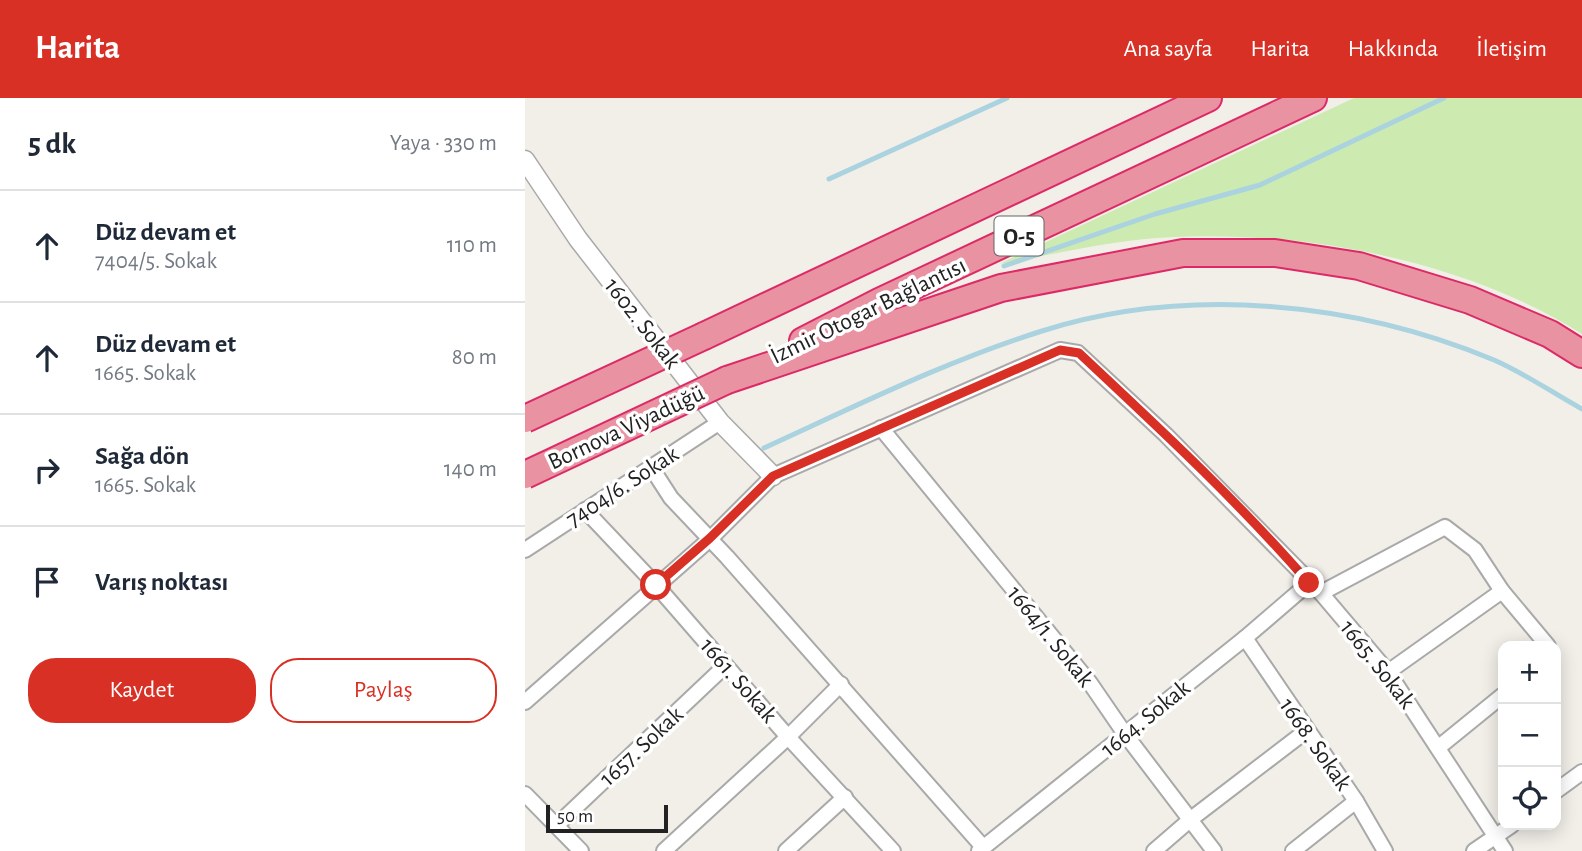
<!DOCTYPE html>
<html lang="tr">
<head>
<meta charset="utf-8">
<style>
	body { margin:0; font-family:"Alegreya Sans",sans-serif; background:#f6f6f7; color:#1f2937 }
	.controls { position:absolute; right:21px; bottom:21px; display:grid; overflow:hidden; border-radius:14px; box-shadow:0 4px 18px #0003 }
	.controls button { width:63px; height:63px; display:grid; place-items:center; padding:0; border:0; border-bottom:2px solid #e0e1e3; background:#fff; color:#1f2937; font:35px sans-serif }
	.scale { position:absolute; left:21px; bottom:18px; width:122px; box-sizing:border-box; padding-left:7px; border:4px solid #222; border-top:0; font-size:19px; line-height:24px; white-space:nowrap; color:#222; -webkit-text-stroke:5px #fff; paint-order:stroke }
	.stop { position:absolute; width:21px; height:21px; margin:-16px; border:5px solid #d93025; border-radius:50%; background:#fff }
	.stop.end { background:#d93025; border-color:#fff; box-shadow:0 2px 7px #0008 }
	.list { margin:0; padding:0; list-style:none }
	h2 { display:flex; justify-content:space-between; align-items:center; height:91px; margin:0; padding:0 28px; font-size:30px }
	h2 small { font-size:23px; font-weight:400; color:#747a83 }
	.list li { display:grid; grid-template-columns:46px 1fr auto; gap:21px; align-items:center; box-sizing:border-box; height:112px; padding:0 28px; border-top:2px solid #e0e1e3 }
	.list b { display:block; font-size:26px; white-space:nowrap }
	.list p { margin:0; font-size:23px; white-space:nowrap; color:#747a83 }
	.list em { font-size:23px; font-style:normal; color:#747a83 }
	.actions { display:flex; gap:14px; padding:21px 28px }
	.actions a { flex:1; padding:16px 0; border:2px solid #d93025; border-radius:28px; text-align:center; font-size:24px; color:#d93025 }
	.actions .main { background:#d93025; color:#fff }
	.icon { flex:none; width:38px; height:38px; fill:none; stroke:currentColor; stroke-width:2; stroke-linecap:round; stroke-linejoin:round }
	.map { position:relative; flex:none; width:1057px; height:753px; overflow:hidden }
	header { display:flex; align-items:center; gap:42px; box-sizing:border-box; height:98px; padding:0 35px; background:#d93025; color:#fff }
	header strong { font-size:33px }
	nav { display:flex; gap:38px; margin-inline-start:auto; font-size:24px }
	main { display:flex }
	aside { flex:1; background:#fff }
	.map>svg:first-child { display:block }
	.grass { fill:#cdebb0 }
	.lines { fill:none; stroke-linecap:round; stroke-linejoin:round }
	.stream { stroke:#aad3df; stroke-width:5 }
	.minor-casing { stroke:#a9a9a9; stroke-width:18 }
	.tertiary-casing { stroke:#a9a9a9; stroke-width:21 }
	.motorway-casing { stroke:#dc2a67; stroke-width:30 }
	.minor { stroke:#fff; stroke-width:14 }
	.tertiary { stroke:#fff; stroke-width:18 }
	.motorway { stroke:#e892a2; stroke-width:26 }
	.motorway-bridge-casing { stroke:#dc2a67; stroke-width:30; stroke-linecap:butt }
	.motorway-bridge { stroke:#e892a2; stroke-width:26 }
	.route { stroke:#d93025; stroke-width:9 }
	.labels { text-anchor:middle; stroke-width:7; stroke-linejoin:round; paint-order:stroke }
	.shield { fill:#fff; stroke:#646464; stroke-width:2 }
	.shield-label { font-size:23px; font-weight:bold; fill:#222 }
	.street-label { font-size:24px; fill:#222; stroke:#fff }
</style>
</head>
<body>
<header>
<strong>Harita</strong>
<nav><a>Ana sayfa</a><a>Harita</a><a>Hakkında</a><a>İletişim</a></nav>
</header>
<main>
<aside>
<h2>5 dk<small>Yaya · 330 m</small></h2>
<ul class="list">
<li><svg class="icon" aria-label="ahead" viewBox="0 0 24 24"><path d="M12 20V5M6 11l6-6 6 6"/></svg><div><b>Düz devam et</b><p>7404/5. Sokak</p></div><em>110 m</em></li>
<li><svg class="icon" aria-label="ahead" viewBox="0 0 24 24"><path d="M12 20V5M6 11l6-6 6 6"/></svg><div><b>Düz devam et</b><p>1665. Sokak</p></div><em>80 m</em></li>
<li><svg class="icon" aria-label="right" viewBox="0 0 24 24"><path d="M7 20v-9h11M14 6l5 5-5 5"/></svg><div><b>Sağa dön</b><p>1665. Sokak</p></div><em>140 m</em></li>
<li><svg class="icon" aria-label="arrive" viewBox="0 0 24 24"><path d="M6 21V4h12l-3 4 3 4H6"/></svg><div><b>Varış noktası</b></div></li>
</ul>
<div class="actions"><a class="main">Kaydet</a><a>Paylaş</a></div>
</aside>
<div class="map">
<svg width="1057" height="753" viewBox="0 0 1057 753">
	<rect width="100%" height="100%" fill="#f2efe9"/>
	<path class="grass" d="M829,0H1057V236C939,161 770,130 632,140C579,144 526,157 474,166Z"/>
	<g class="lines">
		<g class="stream">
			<polyline points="304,81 482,0"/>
			<polyline points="479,168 630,116 735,87 919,0"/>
			<path d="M239,350C331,308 421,263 517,233C662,187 830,204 969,262C999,275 1028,295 1057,311"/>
		</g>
		<defs>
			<g id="minor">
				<polyline points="356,330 565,585 600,636 689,753"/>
				<polyline points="126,369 146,400 202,459 458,749"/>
				<polyline points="60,412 131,487 263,639 368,753"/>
				<polyline points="0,452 195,324"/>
				<polyline points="796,495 920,429 950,452 977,493 1023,548"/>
				<polyline points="720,540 831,703 860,753"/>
				<polyline points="863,574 977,493"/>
				<polyline points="0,604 185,441 248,378 535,252 553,255 641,337 796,495 863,574 980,753"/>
				<polyline points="914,649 978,597"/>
				<polyline points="1031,693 1057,674"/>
				<polyline points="0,696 56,753"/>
				<polyline points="32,727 200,568"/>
				<polyline points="139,753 263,639 316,586"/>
				<polyline points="261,753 320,699"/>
				<polyline points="454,753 720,540 784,485"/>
				<polyline points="629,753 666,721 781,633"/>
				<polyline points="768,753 831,703"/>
				<polyline points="949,753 987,727"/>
			</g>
			<polyline id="tertiary" points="0,62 53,141 195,324 248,378"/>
			<g id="motorway">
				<polyline points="179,238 683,0"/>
				<polyline points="278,243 354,204 788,0"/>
				<polyline points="202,282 476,190 658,155 750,155 834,168 945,202 1025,236 1057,256"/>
			</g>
		</defs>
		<use href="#minor" class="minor-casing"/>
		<use href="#tertiary" class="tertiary-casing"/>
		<use href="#motorway" class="motorway-casing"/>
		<use href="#minor" class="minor"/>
		<use href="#tertiary" class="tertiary"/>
		<use href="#motorway" class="motorway"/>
		<defs>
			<g id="motorway-bridge">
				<polyline points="0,321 179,238"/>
				<polyline points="0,377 202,282"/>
			</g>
		</defs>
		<use href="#motorway-bridge" class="motorway-bridge-casing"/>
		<use href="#motorway-bridge" class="motorway-bridge"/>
	</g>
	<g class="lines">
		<path class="route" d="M131,487L185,440L248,378L535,252L554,255C633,329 713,403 784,485"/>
	</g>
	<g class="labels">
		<rect class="shield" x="469.5" y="118.5" width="49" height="39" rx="5"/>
		<g class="shield-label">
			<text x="494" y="146">O-5</text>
		</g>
		<g class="street-label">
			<text transform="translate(343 212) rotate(-26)" y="8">İzmir Otogar Bağlantısı</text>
			<text transform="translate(118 225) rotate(52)" y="8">1602. Sokak</text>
			<text transform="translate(101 329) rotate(-25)" y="8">Bornova Viyadüğü</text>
			<text transform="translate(97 388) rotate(-33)" y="8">7404/6. Sokak</text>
			<text transform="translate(526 538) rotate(51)" y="8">1664/1. Sokak</text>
			<text transform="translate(853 566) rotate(52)" y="8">1665. Sokak</text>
			<text transform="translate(214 582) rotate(49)" y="8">1661. Sokak</text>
			<text transform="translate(620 620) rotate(-39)" y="8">1664. Sokak</text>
			<text transform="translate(791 646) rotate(55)" y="8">1668. Sokak</text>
			<text transform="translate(116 648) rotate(-43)" y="8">1657. Sokak</text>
		</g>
	</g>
</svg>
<div class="controls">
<button>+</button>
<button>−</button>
<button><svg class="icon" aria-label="locate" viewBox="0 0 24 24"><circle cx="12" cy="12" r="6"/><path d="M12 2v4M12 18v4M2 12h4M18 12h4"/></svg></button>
</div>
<div class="scale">50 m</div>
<div class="stop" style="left:131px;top:487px"></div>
<div class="stop end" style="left:784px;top:485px"></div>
</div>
</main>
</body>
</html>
